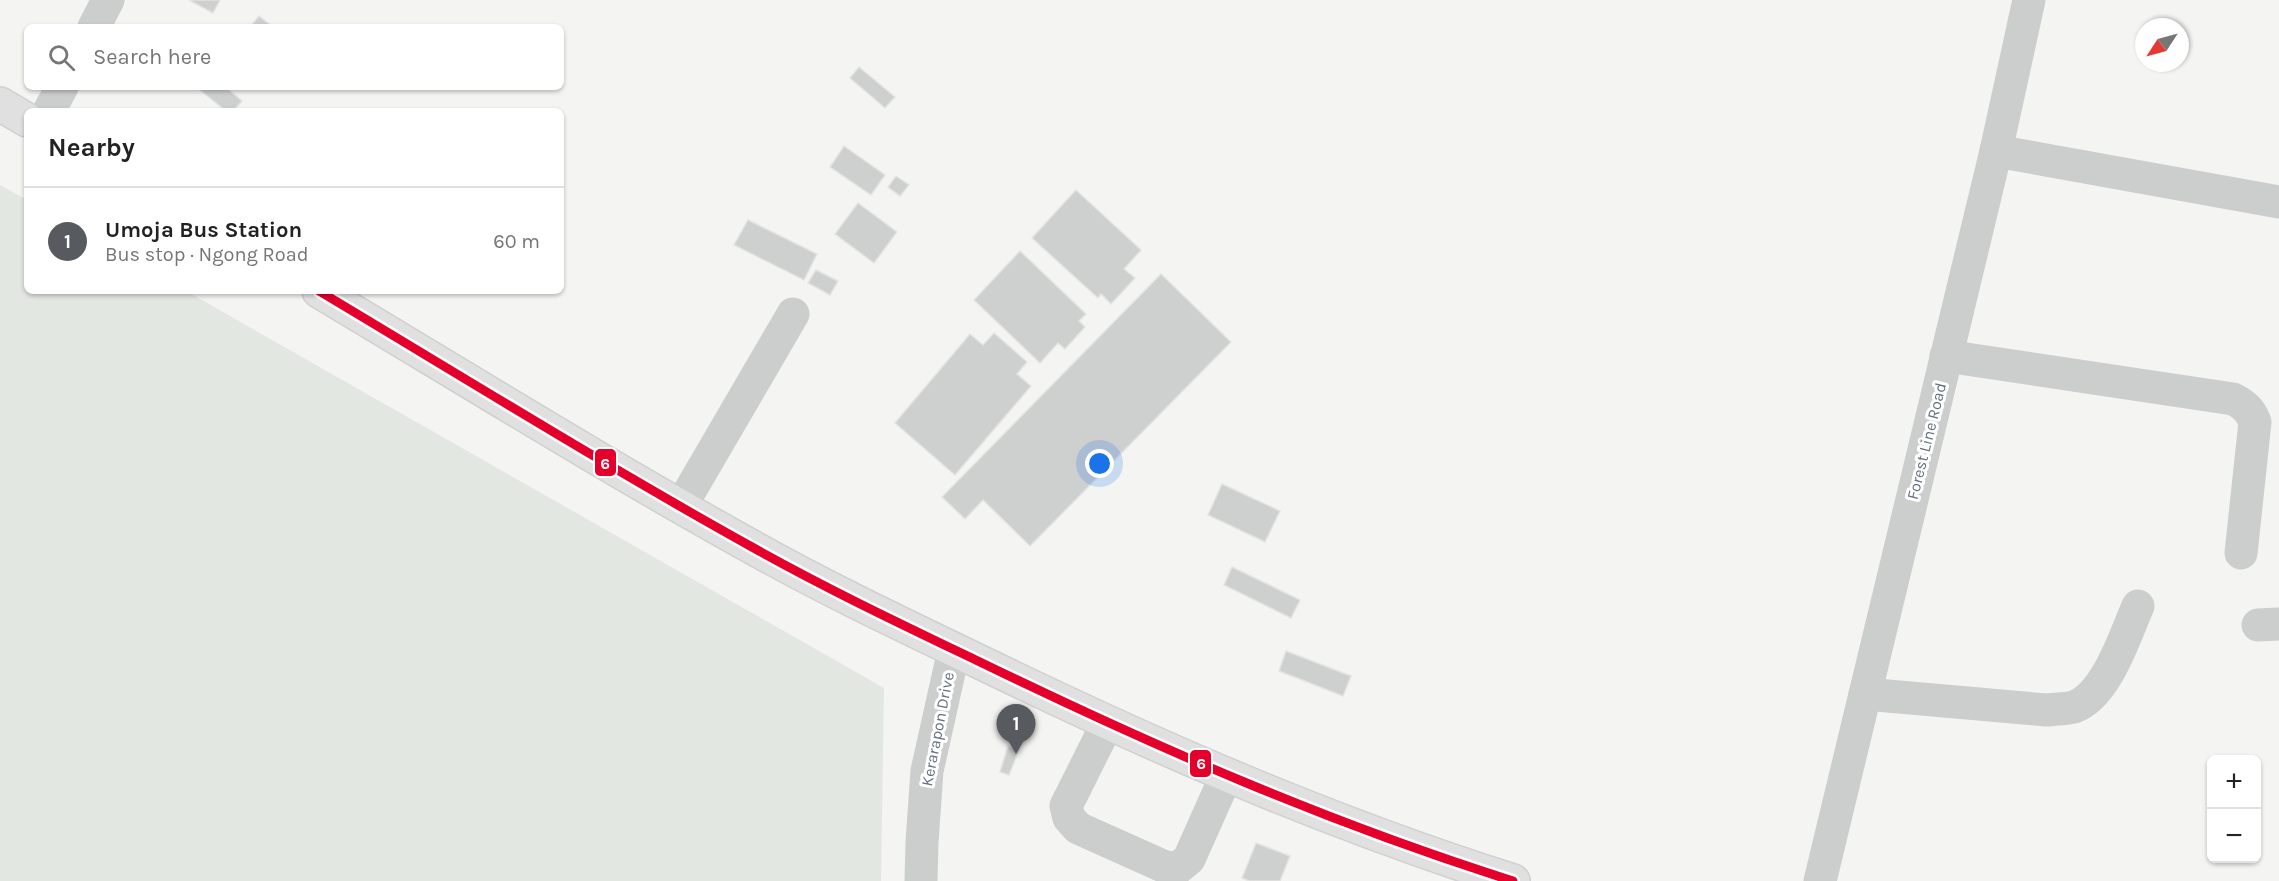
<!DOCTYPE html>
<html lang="en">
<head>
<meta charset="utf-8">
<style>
	body { margin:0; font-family:Karla,sans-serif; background:#f6f6f6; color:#222 }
	.controls { position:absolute; right:18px; bottom:18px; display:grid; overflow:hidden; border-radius:9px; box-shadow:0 2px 4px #0004 }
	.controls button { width:54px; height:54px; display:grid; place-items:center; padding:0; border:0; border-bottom:2px solid #e0e0e0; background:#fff; color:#222; font:30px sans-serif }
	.compass { position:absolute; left:2135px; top:18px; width:54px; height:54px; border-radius:50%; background:#fff; box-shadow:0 2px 4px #0004; rotate:234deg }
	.you { position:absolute; left:1100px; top:464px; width:21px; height:21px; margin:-15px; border:4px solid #fff; border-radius:50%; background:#1a73e8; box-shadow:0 0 0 9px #1a73e833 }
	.badge { display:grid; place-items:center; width:39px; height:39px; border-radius:50%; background:#575b5f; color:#fff; font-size:20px; font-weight:700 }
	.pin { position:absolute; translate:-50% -50px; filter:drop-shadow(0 2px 3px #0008) }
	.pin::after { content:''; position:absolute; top:32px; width:21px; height:18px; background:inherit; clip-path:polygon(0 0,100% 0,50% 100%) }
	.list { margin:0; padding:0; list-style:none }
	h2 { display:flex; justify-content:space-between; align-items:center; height:78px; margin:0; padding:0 24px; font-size:26px }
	h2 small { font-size:20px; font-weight:400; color:#767676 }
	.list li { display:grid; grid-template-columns:39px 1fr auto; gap:18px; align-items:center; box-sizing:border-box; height:108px; padding:0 24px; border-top:2px solid #e0e0e0 }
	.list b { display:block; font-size:22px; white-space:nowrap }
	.list p { margin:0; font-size:20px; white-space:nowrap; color:#767676 }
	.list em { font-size:20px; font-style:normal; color:#767676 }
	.icon { flex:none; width:33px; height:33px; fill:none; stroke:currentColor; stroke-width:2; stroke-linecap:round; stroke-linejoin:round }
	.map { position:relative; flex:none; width:2279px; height:881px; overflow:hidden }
	.search { position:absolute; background:#fff; box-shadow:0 2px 4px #0004; left:24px; top:24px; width:540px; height:66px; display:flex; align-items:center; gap:15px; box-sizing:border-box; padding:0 21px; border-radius:9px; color:#767676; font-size:22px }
	.panel { position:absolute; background:#fff; box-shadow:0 2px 4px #0004; left:24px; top:108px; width:540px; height:186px; border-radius:9px }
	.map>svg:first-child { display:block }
	.green { fill:#e3e7e1 }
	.building { fill:#cecfcf; stroke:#e3e3e2; stroke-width:1.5 }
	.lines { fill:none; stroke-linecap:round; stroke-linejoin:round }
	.major-casing { stroke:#d0d0d0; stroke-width:36 }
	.minor { stroke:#cccdcd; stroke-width:33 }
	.major { stroke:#e0e0e1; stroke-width:33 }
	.bus-1-casing { stroke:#fff; stroke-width:14 }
	.bus-1 { stroke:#e4002b; stroke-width:9 }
	.labels { text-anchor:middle; stroke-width:6; stroke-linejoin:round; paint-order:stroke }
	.street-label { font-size:16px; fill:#657282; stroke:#fff }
	.line-badge { stroke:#fff; stroke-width:2 }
	.badge-label { font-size:16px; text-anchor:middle; font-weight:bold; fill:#fff }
</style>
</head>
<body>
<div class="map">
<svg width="2279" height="881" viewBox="0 0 2279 881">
	<rect width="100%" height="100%" fill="#f4f4f2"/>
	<polygon class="green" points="0,185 27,200 27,291 186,291 884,688 881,881 0,881"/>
	<g class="building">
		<polygon points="189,0 220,0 213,13"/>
		<polygon points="259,16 273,27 250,27"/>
		<polygon points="859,67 895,97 885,108 850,78"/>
		<polygon points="202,87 229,87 228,89 242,101 233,111 226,111 200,90"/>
		<polygon points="844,146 885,175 871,195 830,167"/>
		<polygon points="896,176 909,185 900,196 888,187"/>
		<polygon points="1076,190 1141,250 1124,269 1135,278 1111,304 1101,294 1098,298 1032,238"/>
		<polygon points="858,203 897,232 874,263 835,234"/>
		<polygon points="748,220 817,254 804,280 734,245"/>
		<polygon points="1020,251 1086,314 1079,321 1085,327 1065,349 1058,343 1040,363 974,300"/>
		<polygon points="816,270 838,281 830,295 808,283"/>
		<polygon points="1161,274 1231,342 1030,546 983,500 965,519 942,497"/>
		<polygon points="994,333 1027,362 1017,374 1031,386 955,475 895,423 970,334 983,345"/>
		<polygon points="1222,484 1280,511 1265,542 1208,515"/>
		<polygon points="1232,567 1300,600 1291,618 1224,585"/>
		<polygon points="1286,651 1351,676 1343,696 1279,671"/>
		<polygon points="1008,746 1019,750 1009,775 1000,772"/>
		<polygon points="1256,843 1290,856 1280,881 1249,881 1242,878"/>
	</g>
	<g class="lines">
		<defs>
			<g id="major">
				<polyline points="0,104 27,120"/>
				<path d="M319,291C463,377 606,466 752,547C827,589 903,625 980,662C1155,747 1327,822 1513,881"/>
			</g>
		</defs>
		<use href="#major" class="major-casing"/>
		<g class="minor">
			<polyline points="94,27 108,0"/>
			<polyline points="49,111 62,87"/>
			<polyline points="1996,151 2279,202"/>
			<path d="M1946,356L2233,399C2245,405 2250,410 2255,422L2241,553"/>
			<polyline points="681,506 793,314"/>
			<polyline points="2258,625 2279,624"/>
			<path d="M1865,694L2046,710C2055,709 2066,709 2074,707C2107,695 2125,635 2138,606"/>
			<polyline points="1107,724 1066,806 1069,818 1078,828 1165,867 1178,868 1189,859 1226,776"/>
			<polyline points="921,881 922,842 927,771 954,650"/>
			<polyline points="1820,881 1996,151 2029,0"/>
		</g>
		<use href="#major" class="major"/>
		<defs>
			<path id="bus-1" d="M319,291C463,377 606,466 752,547C827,589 903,625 980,662C1155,747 1327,822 1513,881"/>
		</defs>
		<use href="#bus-1" class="bus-1-casing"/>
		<use href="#bus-1" class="bus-1"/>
	</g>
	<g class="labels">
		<g class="street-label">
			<text transform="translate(1926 441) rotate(-76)" y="6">Forest Line Road</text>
			<text transform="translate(937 729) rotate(-79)" y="6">Kerarapon Drive</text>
		</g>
	</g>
	<g class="line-badge">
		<rect x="594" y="448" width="23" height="29" rx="6" fill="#e4002b"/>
		<rect x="1189" y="749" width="23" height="29" rx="6" fill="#e4002b"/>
	</g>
	<g class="badge-label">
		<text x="605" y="469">6</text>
		<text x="1201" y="769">6</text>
	</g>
</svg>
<div class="controls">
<button>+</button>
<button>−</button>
</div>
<svg class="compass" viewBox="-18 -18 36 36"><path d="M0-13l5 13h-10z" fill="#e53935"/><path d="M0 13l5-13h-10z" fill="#767676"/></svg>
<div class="you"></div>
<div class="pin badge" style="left:1016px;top:754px">1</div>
<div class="search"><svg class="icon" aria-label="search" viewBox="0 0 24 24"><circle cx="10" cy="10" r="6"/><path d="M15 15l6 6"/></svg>Search here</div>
<section class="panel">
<h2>Nearby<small></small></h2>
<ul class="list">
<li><span class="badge">1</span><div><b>Umoja Bus Station</b><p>Bus stop · Ngong Road</p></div><em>60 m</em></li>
</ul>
</section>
</div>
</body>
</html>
